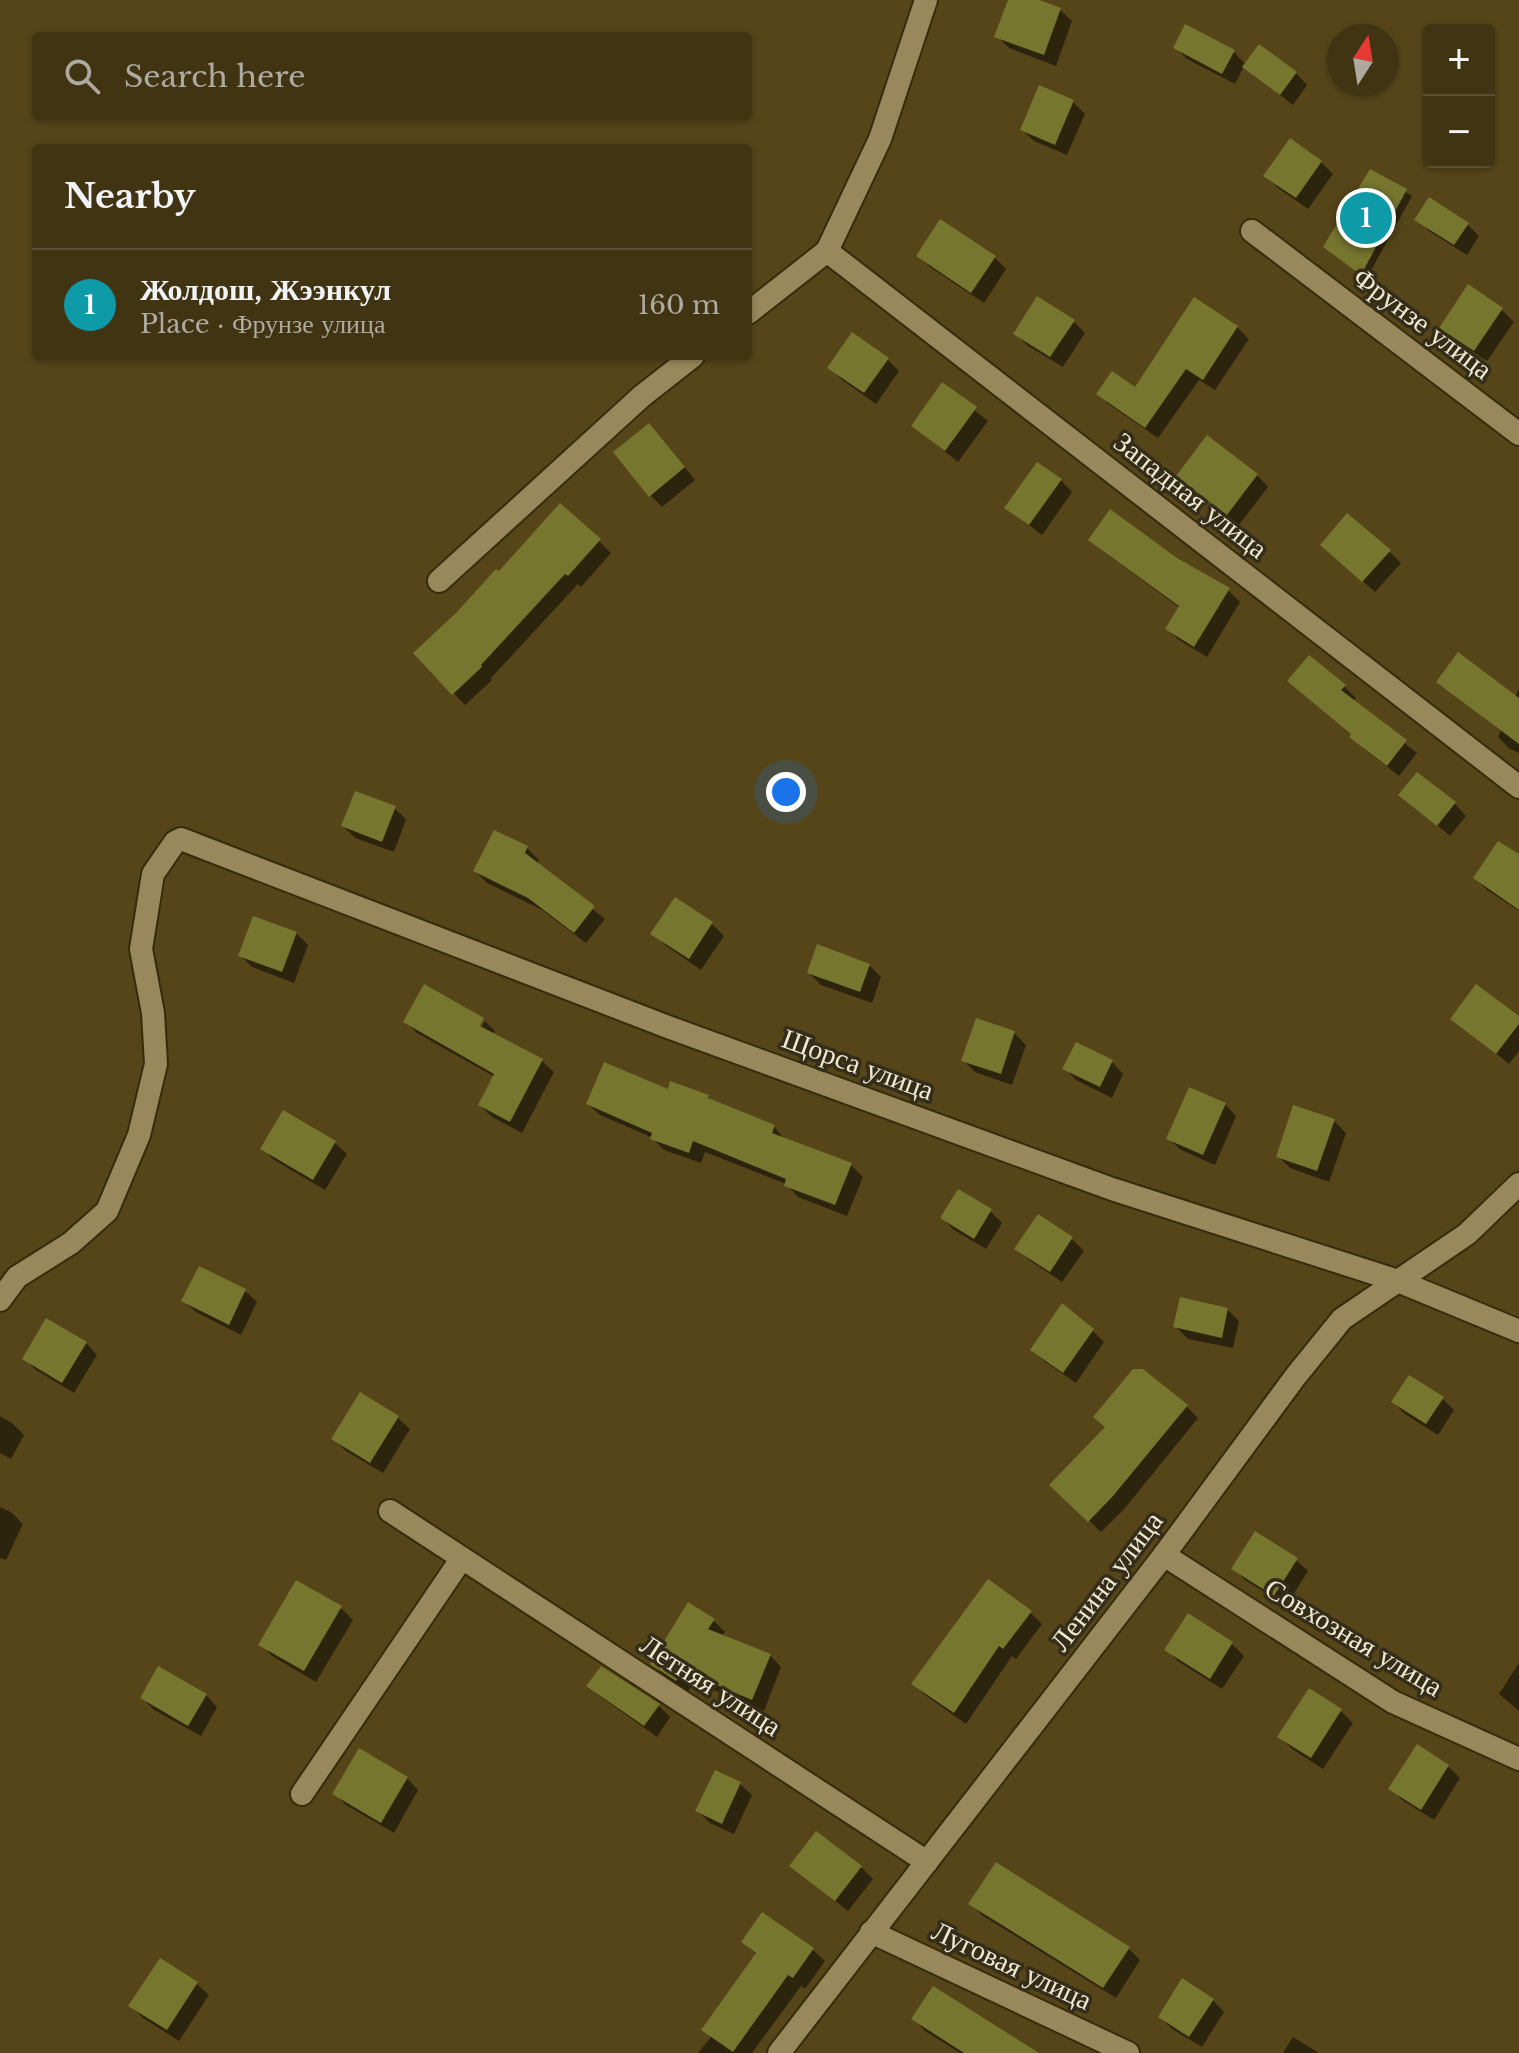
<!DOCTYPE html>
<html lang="en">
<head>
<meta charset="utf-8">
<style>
	body { margin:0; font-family:"Libre Baskerville",serif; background:#4b3f21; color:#f1f3f6 }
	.controls { position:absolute; right:24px; top:24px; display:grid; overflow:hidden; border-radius:8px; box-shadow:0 2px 6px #0004 }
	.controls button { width:72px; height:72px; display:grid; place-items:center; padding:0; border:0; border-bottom:2px solid #594f33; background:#403413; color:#f1f3f6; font:40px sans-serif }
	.compass { position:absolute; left:1327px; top:24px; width:72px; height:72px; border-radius:50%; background:#403413; box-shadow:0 2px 6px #0004; rotate:12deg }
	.you { position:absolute; left:786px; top:792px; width:28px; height:28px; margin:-20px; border:6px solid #fff; border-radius:50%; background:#1a73e8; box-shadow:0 0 0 12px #1a73e833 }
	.badge { display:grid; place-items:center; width:52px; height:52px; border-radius:50%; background:#8c9099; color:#fff; font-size:26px; font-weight:700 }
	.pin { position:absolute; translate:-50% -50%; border:4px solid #fff; box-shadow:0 2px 8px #0006 }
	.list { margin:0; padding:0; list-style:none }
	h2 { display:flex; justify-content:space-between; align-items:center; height:104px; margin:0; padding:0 32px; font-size:34px }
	h2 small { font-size:26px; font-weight:400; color:#aeaaa0 }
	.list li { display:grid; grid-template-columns:52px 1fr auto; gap:24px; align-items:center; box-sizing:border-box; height:112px; padding:0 32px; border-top:2px solid #594f33 }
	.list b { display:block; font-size:30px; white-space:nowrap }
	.list p { margin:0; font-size:26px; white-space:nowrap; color:#aeaaa0 }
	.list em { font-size:26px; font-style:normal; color:#aeaaa0 }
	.icon { flex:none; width:44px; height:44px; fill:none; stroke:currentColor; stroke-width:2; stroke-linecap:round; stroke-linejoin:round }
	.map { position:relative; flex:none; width:1519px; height:2053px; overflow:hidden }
	.search { position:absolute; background:#403413; box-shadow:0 2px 6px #0004; left:32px; top:32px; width:720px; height:88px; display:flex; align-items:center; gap:20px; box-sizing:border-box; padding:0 28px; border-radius:8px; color:#aeaaa0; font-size:30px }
	.panel { position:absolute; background:#403413; box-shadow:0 2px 6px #0004; left:32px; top:144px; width:720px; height:216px; border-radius:8px }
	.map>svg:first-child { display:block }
	.shadow { fill:#0007 }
	.building { fill:#76762f }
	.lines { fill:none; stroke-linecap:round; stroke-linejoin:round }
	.minor-casing { stroke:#372c0a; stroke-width:26 }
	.minor { stroke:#99885b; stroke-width:22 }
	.labels { text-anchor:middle; stroke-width:7; stroke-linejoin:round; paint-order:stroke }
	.street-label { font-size:28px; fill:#f1e8d0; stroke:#342d1a }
</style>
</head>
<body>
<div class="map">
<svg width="1519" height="2053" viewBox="0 0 1519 2053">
	<rect width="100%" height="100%" fill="#554519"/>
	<g class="shadow">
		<polygon points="1010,0 1034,0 1060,10 1072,21 1056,66 1009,48 997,36"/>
		<polygon points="1175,47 1234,52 1246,65 1296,73 1307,85 1293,105 1244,66 1235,84 1187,59"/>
		<polygon points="1040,87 1073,102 1085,114 1067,155 1034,141 1022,130"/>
		<polygon points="1321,162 1333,174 1308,209 1278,188 1266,176"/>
		<polygon points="1371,172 1412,196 1367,278 1331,253"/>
		<polygon points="1417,219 1467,224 1479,236 1467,255 1429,231"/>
		<polygon points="918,256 995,258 1006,269 984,303 930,267"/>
		<polygon points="1469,287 1502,310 1514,322 1487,361 1454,339 1442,328"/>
		<polygon points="1073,321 1085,333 1063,367 1028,346 1016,334"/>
		<polygon points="1237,327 1249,339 1215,390 1199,380 1158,438 1110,405 1098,394 1136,390"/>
		<polygon points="887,359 899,371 876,404 842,380 830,368"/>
		<polygon points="943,385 988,421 958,462 913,426"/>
		<polygon points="661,438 695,480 662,507 650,495"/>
		<polygon points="1178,475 1257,475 1268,487 1239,525"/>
		<polygon points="1061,480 1072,492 1042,535 1007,508"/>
		<polygon points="1091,539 1228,590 1240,602 1207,657 1179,640 1167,629 1180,608 1103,551"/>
		<polygon points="599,541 611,553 581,587 578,584 491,678 492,680 465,705 416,653"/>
		<polygon points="1389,551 1401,563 1375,592 1334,556"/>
		<polygon points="1438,681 1515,697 1519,689 1519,753 1510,749 1498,737 1501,731"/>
		<polygon points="1344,686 1356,698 1353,702 1417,753 1399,776 1363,748 1353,735 1302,693"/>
		<polygon points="1401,795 1455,804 1466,816 1450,836"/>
		<polygon points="394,808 406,819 394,852 355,838 343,826"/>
		<polygon points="527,848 539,860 536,864 605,919 586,943 542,910 487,883 475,871"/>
		<polygon points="1519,857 1519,911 1487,890 1475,878"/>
		<polygon points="675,900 712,924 724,936 701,970 665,945 653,934"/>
		<polygon points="296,933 308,945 294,983 252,967 240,955"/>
		<polygon points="869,965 881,977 872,1003 821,985 809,973"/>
		<polygon points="1452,1018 1519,1019 1519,1051 1509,1064"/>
		<polygon points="483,1019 477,1035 485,1021 495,1031 493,1035 542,1061 554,1072 522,1133 492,1117 480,1105 495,1077 417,1033 405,1021"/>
		<polygon points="1014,1033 1026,1045 1012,1085 975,1072 964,1061"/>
		<polygon points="1112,1062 1123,1074 1112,1098 1076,1080 1065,1068"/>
		<polygon points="669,1092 708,1097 713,1102 774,1126 785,1140 851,1165 863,1177 847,1216 798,1197 786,1184 705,1152 701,1163 664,1150 651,1137 600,1115 588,1104"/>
		<polygon points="1225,1104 1236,1116 1215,1165 1181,1150 1169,1139"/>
		<polygon points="1334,1121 1346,1133 1329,1182 1290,1168 1278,1156"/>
		<polygon points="335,1143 347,1154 325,1190 274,1160 263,1149"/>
		<polygon points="990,1211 1002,1223 986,1249 954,1230 942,1218"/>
		<polygon points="1039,1216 1072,1239 1084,1251 1062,1282 1029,1260 1017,1248"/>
		<polygon points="245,1291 257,1302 241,1335 196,1312 184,1301"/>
		<polygon points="1227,1309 1239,1321 1233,1348 1188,1339 1176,1327"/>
		<polygon points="1092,1330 1104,1342 1076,1383 1044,1361 1033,1350"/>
		<polygon points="86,1343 97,1355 74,1393 36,1370 24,1358"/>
		<polygon points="1442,1398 1454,1410 1438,1435 1405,1414 1393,1402"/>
		<polygon points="1186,1406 1198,1418 1125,1508 1101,1532 1052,1485 1107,1428"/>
		<polygon points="0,1416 12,1423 24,1435 11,1459 0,1453"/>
		<polygon points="398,1418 410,1429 383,1473 346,1451 334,1439"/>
		<polygon points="0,1507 11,1512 23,1524 6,1560 1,1558 0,1560"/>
		<polygon points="1296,1560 1308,1571 1286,1606 1245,1580 1233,1568"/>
		<polygon points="341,1608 353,1620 316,1682 272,1656 261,1644"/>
		<polygon points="1030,1612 1042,1624 1016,1659 1012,1656 966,1724 925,1695 913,1684"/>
		<polygon points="713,1620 725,1632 722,1636 770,1655 781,1667 764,1711 695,1682 688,1691 664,1676 652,1664"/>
		<polygon points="1232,1644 1244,1656 1222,1689 1179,1662 1167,1650"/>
		<polygon points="1519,1663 1519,1711 1499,1694"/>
		<polygon points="589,1686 659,1706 670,1717 657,1737 601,1697"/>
		<polygon points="1310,1691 1341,1711 1353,1723 1323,1769 1292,1749 1280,1737"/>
		<polygon points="206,1695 217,1707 201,1736 154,1710 142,1698"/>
		<polygon points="1448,1766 1460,1778 1434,1820 1402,1800 1391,1788"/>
		<polygon points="407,1778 418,1790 394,1833 346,1805 334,1793"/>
		<polygon points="740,1784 752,1795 734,1834 710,1823 698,1811"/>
		<polygon points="792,1866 861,1867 873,1879 848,1911"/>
		<polygon points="971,1904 1128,1948 1140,1960 1116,1998 983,1916"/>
		<polygon points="743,1942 813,1950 825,1961 805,1989 801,1986 752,2053 698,2053 711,2037 704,2030 757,1955"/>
		<polygon points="197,1984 209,1995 179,2041 143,2018 131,2006"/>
		<polygon points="1213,2000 1224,2012 1202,2047 1172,2029 1160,2017"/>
		<polygon points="914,2019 1029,2053 960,2053 925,2031"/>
		<polygon points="1293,2037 1319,2053 1283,2053"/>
	</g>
	<g class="building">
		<polygon points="1008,0 1039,0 1061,8 1044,55 994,37"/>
		<polygon points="1185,24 1235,50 1222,74 1173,48"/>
		<polygon points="1259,44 1297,72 1280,95 1242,67"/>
		<polygon points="1039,85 1074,100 1055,145 1020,130"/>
		<polygon points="1290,138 1322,161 1296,198 1263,176"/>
		<polygon points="1370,169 1407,189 1361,275 1323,247"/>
		<polygon points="1429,197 1469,223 1454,245 1414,220"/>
		<polygon points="940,219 996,256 971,293 916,256"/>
		<polygon points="1468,284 1503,308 1474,351 1439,328"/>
		<polygon points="1037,296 1075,320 1050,357 1013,334"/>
		<polygon points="1194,297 1238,326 1203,380 1186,369 1145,428 1096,394 1112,371 1135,387"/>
		<polygon points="852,332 889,358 864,393 827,368"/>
		<polygon points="942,382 977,407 945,451 911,426"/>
		<polygon points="649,423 685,467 649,497 613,452"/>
		<polygon points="1207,435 1258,474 1227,515 1176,476"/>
		<polygon points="1037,462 1062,479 1029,525 1004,508"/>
		<polygon points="560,503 601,539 568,576 565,574 481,665 482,667 452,695 413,653 456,613 496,569 499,571"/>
		<polygon points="1110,509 1177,558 1230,588 1194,647 1165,629 1179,606 1088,540"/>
		<polygon points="1347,513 1391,550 1362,582 1320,545"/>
		<polygon points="1458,652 1519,698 1519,744 1436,682"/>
		<polygon points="1309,655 1346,685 1341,690 1407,740 1387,766 1349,737 1351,734 1287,681"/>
		<polygon points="1417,772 1456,802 1437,826 1398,795"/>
		<polygon points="355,791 396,806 382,842 341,826"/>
		<polygon points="494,830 528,846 525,853 595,906 574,933 528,898 473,871"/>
		<polygon points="1498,841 1519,854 1519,910 1473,878"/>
		<polygon points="675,897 713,922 689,959 650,934"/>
		<polygon points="253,916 297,932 282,972 238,956"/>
		<polygon points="817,944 870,964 860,992 807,973"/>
		<polygon points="424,984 484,1018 480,1026 543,1059 510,1122 478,1105 494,1074 403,1022"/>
		<polygon points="1476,984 1519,1016 1519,1024 1496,1054 1450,1019"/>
		<polygon points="976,1018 1015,1031 1001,1074 961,1061"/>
		<polygon points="1076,1042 1113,1060 1100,1087 1062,1069"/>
		<polygon points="604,1062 668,1089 670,1081 709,1095 708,1098 775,1125 772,1133 852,1163 835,1205 784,1186 786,1179 693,1141 689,1153 650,1139 652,1133 586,1104"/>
		<polygon points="1189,1087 1226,1103 1203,1155 1166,1139"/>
		<polygon points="1293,1105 1335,1119 1317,1171 1276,1157"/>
		<polygon points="283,1110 336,1141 313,1180 260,1149"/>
		<polygon points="958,1189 992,1209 974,1239 940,1218"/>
		<polygon points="1038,1214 1073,1237 1050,1272 1014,1249"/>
		<polygon points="199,1266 246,1289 229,1325 181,1301"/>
		<polygon points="1180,1297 1228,1308 1222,1338 1173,1327"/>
		<polygon points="1062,1303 1094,1329 1063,1373 1030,1350"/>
		<polygon points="46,1318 87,1342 62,1383 22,1359"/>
		<polygon points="1133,1369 1143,1369 1188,1405 1113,1496 1088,1522 1049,1485 1105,1427 1093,1417"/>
		<polygon points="1409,1375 1444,1397 1426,1424 1391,1402"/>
		<polygon points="360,1392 399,1416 370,1463 331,1439"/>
		<polygon points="1255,1531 1298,1558 1274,1596 1231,1569"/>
		<polygon points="988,1579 1032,1611 1003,1649 999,1646 954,1713 911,1684"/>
		<polygon points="296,1580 342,1606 304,1671 258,1645"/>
		<polygon points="688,1602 715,1619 708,1629 771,1654 752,1700 683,1671 676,1681 650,1664"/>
		<polygon points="1188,1613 1233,1642 1210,1679 1164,1650"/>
		<polygon points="158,1666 207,1694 188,1726 140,1698"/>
		<polygon points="601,1666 660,1704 644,1726 586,1686"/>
		<polygon points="1309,1688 1342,1709 1311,1758 1277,1737"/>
		<polygon points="1417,1744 1449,1765 1421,1810 1388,1789"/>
		<polygon points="359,1748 408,1777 381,1823 332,1794"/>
		<polygon points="715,1770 741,1782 722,1824 695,1811"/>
		<polygon points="816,1831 862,1866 835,1901 789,1866"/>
		<polygon points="996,1862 1130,1947 1103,1988 968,1904"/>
		<polygon points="762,1912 814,1948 793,1978 788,1975 733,2052 701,2030 756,1953 741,1942"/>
		<polygon points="160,1958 198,1982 167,2030 128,2006"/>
		<polygon points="1182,1978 1214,1999 1189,2037 1158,2017"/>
		<polygon points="933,1986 1039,2053 964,2053 911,2019"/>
	</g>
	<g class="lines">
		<defs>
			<g id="minor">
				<polyline points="1252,231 1519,434"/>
				<polyline points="827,251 1519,787"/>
				<polyline points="748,313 827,251 880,139 926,0"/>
				<polyline points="439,581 642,396 693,356"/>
				<polyline points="0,1300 17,1277 71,1243 107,1211 139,1135 156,1064 153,1013 141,949 153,874 175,842 181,839 668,1027 1112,1189 1398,1281 1519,1331"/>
				<polyline points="390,1511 927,1862"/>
				<polyline points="1164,1555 1393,1702 1519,1759"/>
				<polyline points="302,1794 462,1558"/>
				<polyline points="871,1932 1128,2053"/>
				<polyline points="779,2053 1164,1555 1295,1377 1342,1319 1467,1234 1519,1184"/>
			</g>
		</defs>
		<use href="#minor" class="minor-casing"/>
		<use href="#minor" class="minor"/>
	</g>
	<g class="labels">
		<g class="street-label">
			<text transform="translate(1423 323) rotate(37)" y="10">Фрунзе улица</text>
			<text transform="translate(1191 495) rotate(38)" y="10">Западная улица</text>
			<text transform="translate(858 1064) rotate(20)" y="10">Щорса улица</text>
			<text transform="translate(1106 1581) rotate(-53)" y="10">Ленина улица</text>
			<text transform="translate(1354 1637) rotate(31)" y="10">Совхозная улица</text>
			<text transform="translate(711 1685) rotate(33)" y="10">Летняя улица</text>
			<text transform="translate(1012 1965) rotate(25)" y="10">Луговая улица</text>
		</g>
	</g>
</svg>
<div class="controls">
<button>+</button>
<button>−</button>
</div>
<svg class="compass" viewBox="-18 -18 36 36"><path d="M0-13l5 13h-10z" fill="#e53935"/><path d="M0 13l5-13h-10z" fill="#aeaaa0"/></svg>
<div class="you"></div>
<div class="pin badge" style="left:1366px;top:218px;background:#0f9aa8">1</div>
<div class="search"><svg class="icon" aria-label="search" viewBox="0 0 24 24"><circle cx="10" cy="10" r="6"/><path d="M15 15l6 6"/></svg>Search here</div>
<section class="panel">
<h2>Nearby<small></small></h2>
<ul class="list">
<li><span class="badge" style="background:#0f9aa8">1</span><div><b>Жолдош, Жээнкул</b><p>Place · Фрунзе улица</p></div><em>160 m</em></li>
</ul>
</section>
</div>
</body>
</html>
